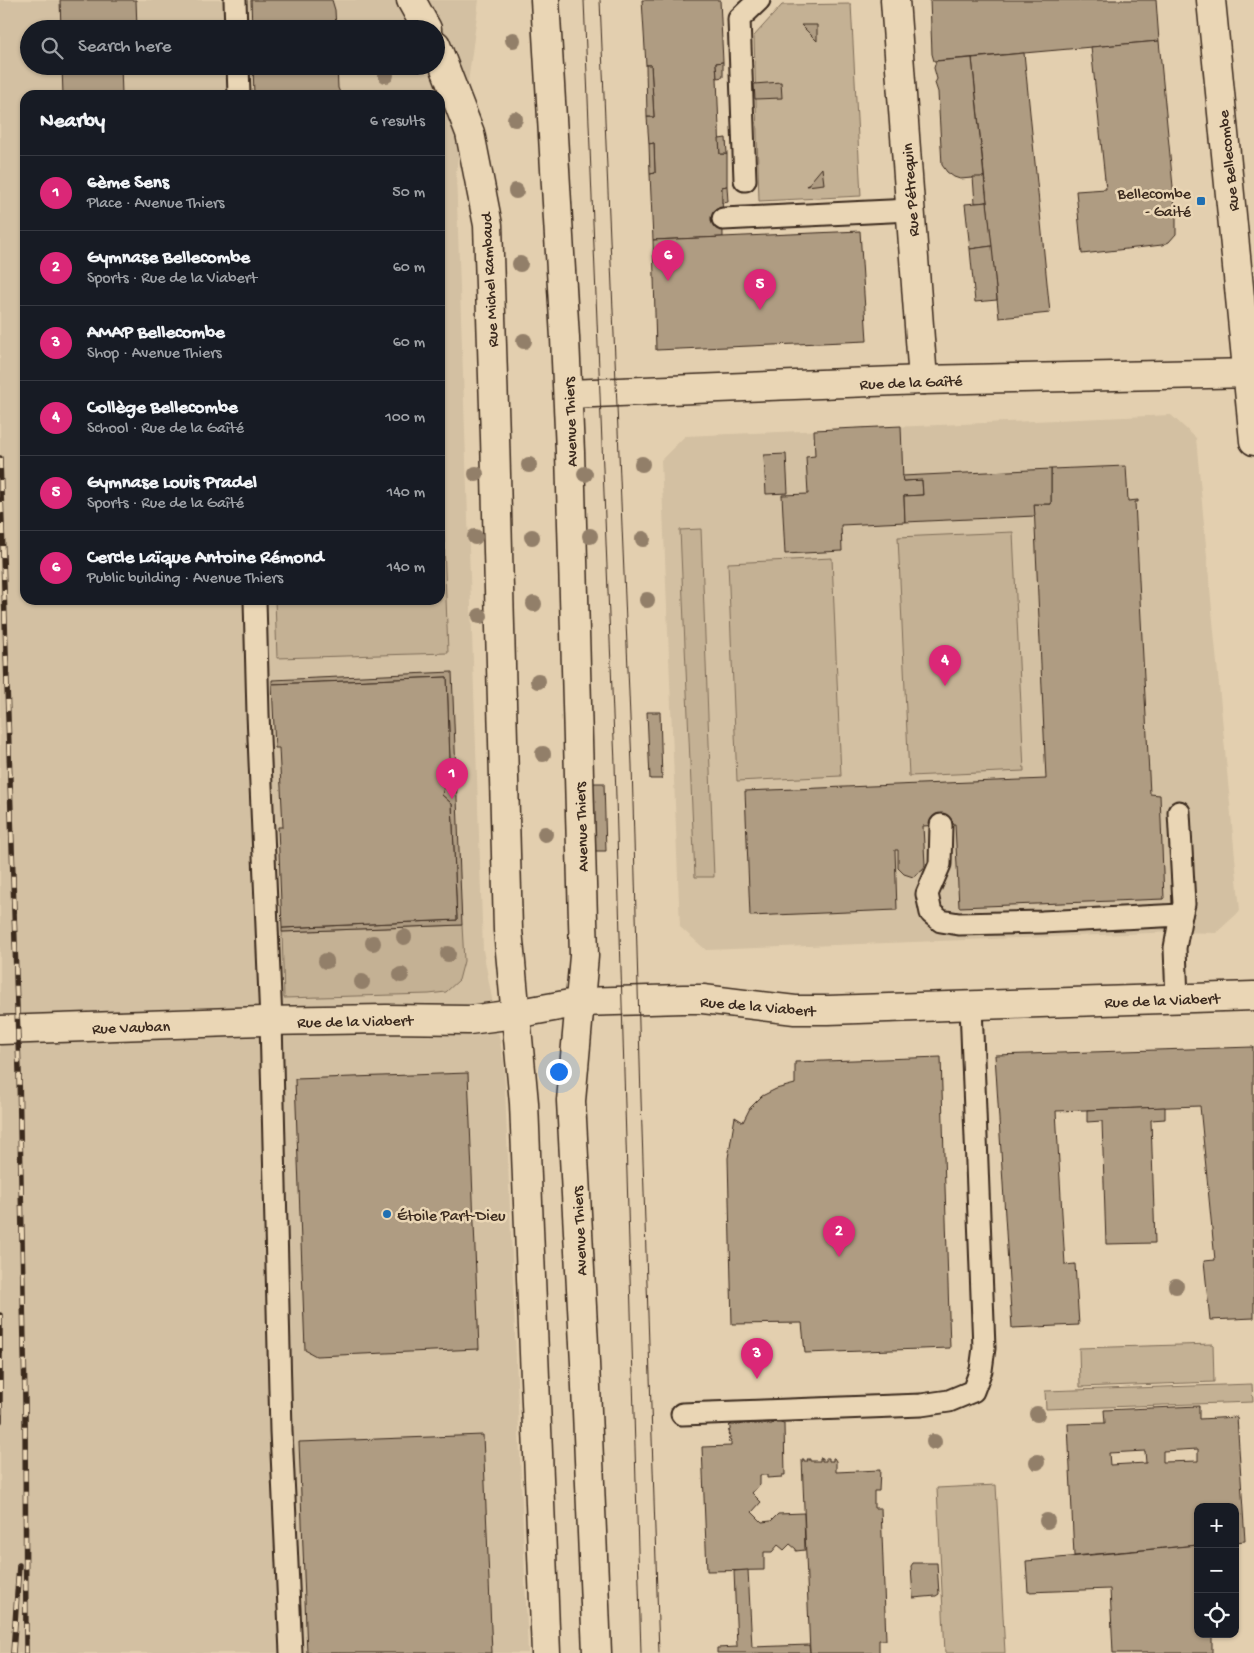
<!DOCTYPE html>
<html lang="en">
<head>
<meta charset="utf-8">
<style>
	body { margin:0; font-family:"Gochi Hand",sans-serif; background:#20242c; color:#f1f3f6 }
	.controls { position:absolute; right:15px; bottom:15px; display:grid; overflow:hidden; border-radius:10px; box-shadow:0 1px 4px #0004 }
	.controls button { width:45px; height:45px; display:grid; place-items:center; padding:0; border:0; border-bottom:1px solid #363941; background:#171b24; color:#f1f3f6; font:25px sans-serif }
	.you { position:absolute; left:558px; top:1071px; width:18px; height:18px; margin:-12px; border:4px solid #fff; border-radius:50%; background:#1a73e8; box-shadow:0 0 0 8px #1a73e833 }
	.badge { display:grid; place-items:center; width:32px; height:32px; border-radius:50%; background:#db2777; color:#fff; font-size:16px; font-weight:700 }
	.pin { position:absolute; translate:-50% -41px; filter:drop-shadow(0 1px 2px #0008) }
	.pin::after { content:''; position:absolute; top:26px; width:18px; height:15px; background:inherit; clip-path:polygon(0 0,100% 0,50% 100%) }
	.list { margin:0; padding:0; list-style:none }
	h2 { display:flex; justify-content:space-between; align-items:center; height:65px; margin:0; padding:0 20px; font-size:21px }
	h2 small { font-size:16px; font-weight:400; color:#9ea1a6 }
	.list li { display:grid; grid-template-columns:32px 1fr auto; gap:15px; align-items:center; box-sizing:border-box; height:75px; padding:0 20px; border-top:1px solid #363941 }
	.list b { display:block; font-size:19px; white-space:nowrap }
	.list p { margin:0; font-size:16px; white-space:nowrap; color:#9ea1a6 }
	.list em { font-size:16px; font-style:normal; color:#9ea1a6 }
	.icon { flex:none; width:28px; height:28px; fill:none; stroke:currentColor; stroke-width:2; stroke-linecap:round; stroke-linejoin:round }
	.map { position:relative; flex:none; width:1254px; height:1653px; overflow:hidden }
	.search { position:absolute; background:#171b24; box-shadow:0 1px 4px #0004; left:20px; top:20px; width:425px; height:55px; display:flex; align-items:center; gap:12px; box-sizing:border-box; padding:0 18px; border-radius:28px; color:#9ea1a6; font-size:19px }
	.panel { position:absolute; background:#171b24; box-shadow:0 1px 4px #0004; left:20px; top:90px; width:425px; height:515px; border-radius:15px }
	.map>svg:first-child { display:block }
	.built { fill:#d3c0a2; fill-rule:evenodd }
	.green { fill:#c4b194; stroke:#806e59 }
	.building { fill:#af9c82; stroke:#3b2a1e; fill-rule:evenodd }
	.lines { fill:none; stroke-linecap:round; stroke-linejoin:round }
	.service-casing { stroke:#3b2a1e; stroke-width:25 }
	.minor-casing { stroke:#3b2a1e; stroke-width:31 }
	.tertiary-casing { stroke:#3b2a1e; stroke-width:31 }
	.secondary-casing { stroke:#3b2a1e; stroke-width:31 }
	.service { stroke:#ead6b5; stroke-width:21 }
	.minor { stroke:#ead6b5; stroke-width:28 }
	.tertiary { stroke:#ead6b5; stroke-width:28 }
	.secondary { stroke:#ead6b5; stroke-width:28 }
	.tram { stroke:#3b2a1e; stroke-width:1 }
	.rail-casing { stroke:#3b2a1e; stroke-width:5.5 }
	.rail { stroke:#ead6b5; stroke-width:4; stroke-dasharray:11; stroke-linecap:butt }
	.tree { fill:#927f69 }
	.poi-dot { fill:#1f6fb2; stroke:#ead6b5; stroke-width:2 }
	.labels { text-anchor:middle; stroke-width:5; stroke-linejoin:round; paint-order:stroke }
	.street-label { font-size:16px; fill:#3b2a1e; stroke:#ead6b5 }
	.poi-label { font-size:16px; fill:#3b2a1e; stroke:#ead6b5; text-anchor:end }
</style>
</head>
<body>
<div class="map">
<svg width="1254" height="1653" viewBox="0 0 1254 1653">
	<rect width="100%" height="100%" fill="#e3cfaf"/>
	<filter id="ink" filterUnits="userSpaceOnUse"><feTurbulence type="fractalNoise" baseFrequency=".02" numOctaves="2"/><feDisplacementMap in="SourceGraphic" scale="10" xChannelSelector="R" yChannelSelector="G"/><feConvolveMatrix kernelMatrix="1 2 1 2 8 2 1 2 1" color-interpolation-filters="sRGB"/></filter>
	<g filter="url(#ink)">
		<g class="built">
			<path d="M0,0H479L456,173L483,950L504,1063L528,1653H0ZM29,29H436V66H29ZM25,95H440V600H25Z"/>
			<polygon points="1171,415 1196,438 1240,911 1216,933 1177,932 706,950 680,927 661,460 685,436"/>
		</g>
		<g class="green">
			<polygon points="851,4 861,196 759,201 754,36 782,5"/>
			<polygon points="440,433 448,653 277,658 275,600 440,600"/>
			<polygon points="701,529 714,877 695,877 680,530"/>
			<polygon points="1013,532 1024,771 909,776 898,537"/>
			<polygon points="832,558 841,776 737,781 728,563"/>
			<polygon points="462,925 464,961 459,980 446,992 429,994 284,998 282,932"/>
			<polygon points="1213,1344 1214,1382 1080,1387 1079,1348"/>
			<polygon points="1252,1384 1253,1402 1046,1409 1045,1391"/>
			<polygon points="996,1485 1005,1653 945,1653 937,1488"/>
		</g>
		<g class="building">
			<polygon points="60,0 136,0 137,29 61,29"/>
			<polygon points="251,0 332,0 335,10 336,29 252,29"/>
			<polygon points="642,0 720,0 723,62 716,63 717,78 720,154 727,154 727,186 722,187 723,237 653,240 650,174 655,173 654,143 649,144 647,117 654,117 651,65 646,65"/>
			<polygon points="930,0 1156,0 1159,41 934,61 932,54"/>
			<polygon points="801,25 817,25 817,41"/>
			<polygon points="1159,41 1176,218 1176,234 1169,242 1162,245 1082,254 1076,191 1106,189 1091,47"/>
			<polygon points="1024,53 1050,313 999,318 972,58"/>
			<polygon points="972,58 984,177 960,179 954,177 947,172 942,165 938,92 935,83 937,79 934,68 936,61"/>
			<polygon points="723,62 723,77 717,78 716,63"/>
			<polygon points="646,65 651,65 654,117 647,117"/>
			<polygon points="62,66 121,66 122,95 63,95"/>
			<polygon points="253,66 337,66 338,88 341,95 254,95"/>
			<polygon points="781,82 782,98 755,99 754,84"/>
			<polygon points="726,138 727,154 720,154 719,139"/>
			<polygon points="654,143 655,173 650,174 649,144"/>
			<polygon points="822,168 824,184 807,186"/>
			<polygon points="973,177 984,177 987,202 975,203"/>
			<polygon points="727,186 728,202 722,203 722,187"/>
			<polygon points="987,202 992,246 970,249 965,204"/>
			<polygon points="860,231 867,341 656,350 653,240"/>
			<polygon points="992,246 997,300 975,302 970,249"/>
			<polygon points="901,426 903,481 922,480 923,495 904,496 905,522 841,525 842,551 785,554 782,495 808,494 806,457 815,456 814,430"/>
			<polygon points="786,454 788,493 766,494 764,455"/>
			<polygon points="1126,466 1128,501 1138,500 1138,502 1135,502 1150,794 1160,795 1164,899 959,907 955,824 923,826 925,865 923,870 913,877 904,874 898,868 898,850 895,850 897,910 750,916 745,791 1046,779 1034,504 1051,504 1051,469"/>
			<polygon points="1051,469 1051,504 1034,504 1035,516 905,522 904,496 923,495 922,480 903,481 902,476"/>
			<polygon points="452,672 462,925 282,932 282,928 457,920 452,804 442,795 450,761 447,677 272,684 272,680"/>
			<polygon points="447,677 450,761 442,795 452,804 457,920 282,928 278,827 283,827 279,748 275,748 272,684"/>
			<polygon points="647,712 660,712 662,779 650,779"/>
			<polygon points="591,783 604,783 606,851 593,851"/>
			<polygon points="1253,1047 1254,1318 1210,1320 1204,1261 1215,1260 1200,1106 1056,1111 1065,1265 1075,1264 1079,1325 1012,1328 995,1055"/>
			<polygon points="941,1057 950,1348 805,1353 802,1323 732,1324 728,1158 735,1117 743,1122 750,1108 762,1096 776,1089 795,1084 795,1062"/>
			<polygon points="468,1073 479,1349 316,1356 305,1350 295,1079"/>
			<polygon points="1165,1107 1165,1119 1151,1120 1155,1243 1106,1244 1102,1121 1087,1122 1087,1110"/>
			<path d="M1199,1406V1419L1237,1417L1245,1541L1235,1542V1507H1198V1545L1074,1556L1068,1424L1105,1423L1104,1410ZM1198,1449V1461L1163,1462V1451ZM1145,1451L1146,1463L1110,1465L1109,1453Z"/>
			<polygon points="772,1421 773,1421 773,1424 775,1421 776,1423 780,1423 780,1421 780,1423 784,1424 785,1475 782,1475 782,1477 767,1478 767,1475 760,1475 760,1484 752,1493 761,1502 752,1512 762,1522 771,1521 778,1514 804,1513 805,1550 796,1551 796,1549 790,1544 784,1550 778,1545 772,1552 764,1552 764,1570 707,1571 702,1447 731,1446 731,1442 728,1442 731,1441 730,1439 728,1439 730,1438 730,1434 728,1435 730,1431 728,1431 730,1430 730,1427 728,1426 731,1425 731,1423 731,1425 735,1425 736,1423 736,1425 738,1425 738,1423 739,1425 743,1424 743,1423 744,1424 745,1424 745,1423 747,1424 750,1424 750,1423 753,1424 754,1423 754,1424 757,1424 757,1422 758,1424 760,1424 760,1422 761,1424 764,1424 765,1422 766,1424 768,1424 768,1422 769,1424 772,1424"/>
			<polygon points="483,1435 492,1653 307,1653 299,1442"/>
			<polygon points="820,1458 822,1458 822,1461 826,1461 826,1458 829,1458 829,1461 833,1461 833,1458 834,1458 836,1461 836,1472 880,1470 879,1491 874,1491 874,1508 881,1508 886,1640 879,1640 879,1653 810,1653 802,1459 804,1459 804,1461 808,1461 807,1459 810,1459 810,1461 820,1461"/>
			<polygon points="1198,1545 1198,1634 1212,1634 1212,1653 1113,1653 1110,1589 1028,1592 1026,1561"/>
			<polygon points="913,1563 937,1563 939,1594 936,1596 913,1598 911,1566"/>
			<polygon points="748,1570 752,1647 809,1645 810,1653 717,1653 717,1648 737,1647 734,1571"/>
		</g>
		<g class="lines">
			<defs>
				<g id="service">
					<polyline points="235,0 236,29"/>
					<polyline points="238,66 239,95"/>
					<polyline points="745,180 739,19 759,0"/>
					<polyline points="723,219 910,210"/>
					<polyline points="255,600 258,714 271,1021 281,1431 291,1653"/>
					<polyline points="1179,812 1184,904 1181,915"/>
					<polyline points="941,825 940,864 927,894 931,913 941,921 959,924 1042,922 1181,915 1175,948 1177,999"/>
					<polyline points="682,1414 921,1405 949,1401 973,1391 981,1370 984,1348 971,1006"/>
				</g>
				<g id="minor">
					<polyline points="895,0 923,380"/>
					<polyline points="1211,0 1254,441"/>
					<polyline points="568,394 923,380 1254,373"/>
				</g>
				<polyline id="tertiary" points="0,1030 263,1021 386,1019 469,1020 515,1014 581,1002 683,999 703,999 795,1010 828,1010 1254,996"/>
				<g id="secondary">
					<polyline points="411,0 427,29"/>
					<polyline points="545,0 565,338 570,452 584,956 571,1101 585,1363 597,1653"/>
					<polyline points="436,45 470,133 488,225 495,437 508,930 524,1103 546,1653"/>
				</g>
			</defs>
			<use href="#service" class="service-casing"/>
			<use href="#minor" class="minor-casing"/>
			<use href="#tertiary" class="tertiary-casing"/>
			<use href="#secondary" class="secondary-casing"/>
			<use href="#service" class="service"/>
			<use href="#minor" class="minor"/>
			<use href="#tertiary" class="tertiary"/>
			<use href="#secondary" class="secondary"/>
			<g class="tram">
				<polyline points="584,0 615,764 641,1653"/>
				<polyline points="600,0 632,765 641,1099 659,1653"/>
			</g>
			<defs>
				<g id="rail">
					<polyline points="0,458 19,1071 25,1402 26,1653"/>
					<polyline points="0,1315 0,1421"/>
					<polyline points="13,1653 19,1565"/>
				</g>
			</defs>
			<use href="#rail" class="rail-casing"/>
			<use href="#rail" class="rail"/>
		</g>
		<g class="tree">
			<circle cx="513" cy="40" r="8"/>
			<circle cx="386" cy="75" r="8"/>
			<circle cx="515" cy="119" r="8"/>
			<circle cx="516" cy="191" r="8"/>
			<circle cx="520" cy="264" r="8"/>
			<circle cx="524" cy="341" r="8"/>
			<circle cx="642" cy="464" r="8"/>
			<circle cx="529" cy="465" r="8"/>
			<circle cx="476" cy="474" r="8"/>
			<circle cx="585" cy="474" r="8"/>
			<circle cx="590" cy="536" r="8"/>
			<circle cx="475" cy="537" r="8"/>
			<circle cx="532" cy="537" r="8"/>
			<circle cx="643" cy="539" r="8"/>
			<circle cx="647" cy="600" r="8"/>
			<circle cx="534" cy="604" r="8"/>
			<circle cx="480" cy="616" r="8"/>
			<circle cx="538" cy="681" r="8"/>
			<circle cx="543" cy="754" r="8"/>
			<circle cx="545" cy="834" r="8"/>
			<circle cx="404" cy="937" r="8"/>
			<circle cx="373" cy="943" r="8"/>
			<circle cx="448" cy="954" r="8"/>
			<circle cx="326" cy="961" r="8"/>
			<circle cx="401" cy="975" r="8"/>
			<circle cx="362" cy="982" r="8"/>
			<circle cx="1176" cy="1286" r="8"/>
			<circle cx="1037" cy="1414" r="8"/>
			<circle cx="934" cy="1442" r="8"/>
			<circle cx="1037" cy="1462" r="8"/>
			<circle cx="1047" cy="1521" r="8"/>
		</g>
	</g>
	<g class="poi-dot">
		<rect x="1196" y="196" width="10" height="10" rx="2.5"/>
		<circle cx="387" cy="1214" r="5"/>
	</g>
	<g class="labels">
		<g class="street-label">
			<text transform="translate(1227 161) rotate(-96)" y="6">Rue Bellecombe</text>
			<text transform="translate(909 190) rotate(-94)" y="6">Rue Pétrequin</text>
			<text transform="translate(488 280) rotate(-93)" y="6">Rue Michel Rambaud</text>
			<text transform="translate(911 381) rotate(-2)" y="6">Rue de la Gaîté</text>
			<text transform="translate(569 422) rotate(-92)" y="6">Avenue Thiers</text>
			<text transform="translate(580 827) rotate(-92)" y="6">Avenue Thiers</text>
			<text transform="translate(1162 999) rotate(-2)" y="6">Rue de la Viabert</text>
			<text transform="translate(758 1005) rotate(5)" y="6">Rue de la Viabert</text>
			<text transform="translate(355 1020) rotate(-1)" y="6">Rue de la Viabert</text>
			<text transform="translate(131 1026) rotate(-2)" y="6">Rue Vauban</text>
			<text transform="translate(578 1231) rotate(-93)" y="6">Avenue Thiers</text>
		</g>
		<g class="poi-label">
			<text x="1191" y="198">Bellecombe<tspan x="1191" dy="18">- Gaité</tspan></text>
			<text x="397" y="1220" text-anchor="start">Étoile Part-Dieu</text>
		</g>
	</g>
</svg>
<div class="controls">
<button>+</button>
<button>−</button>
<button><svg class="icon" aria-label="locate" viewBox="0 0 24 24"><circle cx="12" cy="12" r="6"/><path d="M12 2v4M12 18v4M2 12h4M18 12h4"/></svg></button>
</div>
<div class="you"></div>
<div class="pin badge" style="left:452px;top:799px">1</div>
<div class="pin badge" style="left:839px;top:1257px">2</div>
<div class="pin badge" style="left:757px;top:1379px">3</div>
<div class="pin badge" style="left:945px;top:686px">4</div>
<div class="pin badge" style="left:760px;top:310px">5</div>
<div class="pin badge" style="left:668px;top:281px">6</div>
<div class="search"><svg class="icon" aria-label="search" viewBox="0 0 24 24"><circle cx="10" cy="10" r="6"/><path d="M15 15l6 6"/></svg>Search here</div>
<section class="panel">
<h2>Nearby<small>6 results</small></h2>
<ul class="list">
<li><span class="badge">1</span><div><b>6ème Sens</b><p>Place · Avenue Thiers</p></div><em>50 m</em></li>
<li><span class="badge">2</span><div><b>Gymnase Bellecombe</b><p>Sports · Rue de la Viabert</p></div><em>60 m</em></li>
<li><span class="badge">3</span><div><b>AMAP Bellecombe</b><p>Shop · Avenue Thiers</p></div><em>60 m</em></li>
<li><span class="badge">4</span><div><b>Collège Bellecombe</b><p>School · Rue de la Gaîté</p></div><em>100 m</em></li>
<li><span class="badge">5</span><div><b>Gymnase Louis Pradel</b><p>Sports · Rue de la Gaîté</p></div><em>140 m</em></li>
<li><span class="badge">6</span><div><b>Cercle Laïque Antoine Rémond</b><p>Public building · Avenue Thiers</p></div><em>140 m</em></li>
</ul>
</section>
</div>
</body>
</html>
